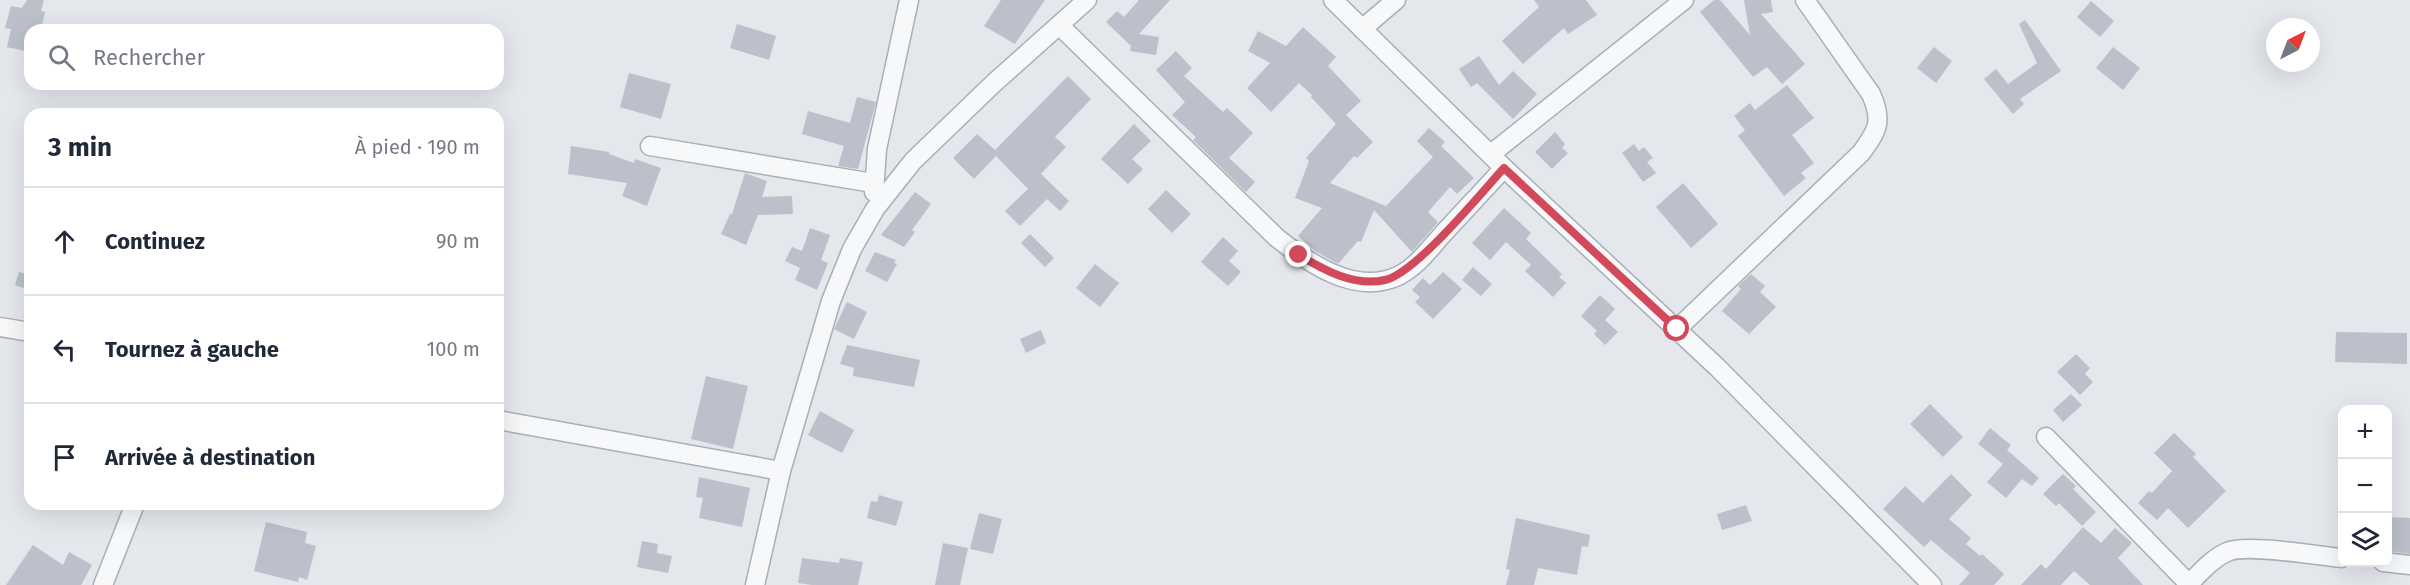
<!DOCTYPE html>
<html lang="fr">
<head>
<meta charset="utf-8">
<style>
	body { margin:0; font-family:"Fira Sans",sans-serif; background:#f2f2f3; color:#1f2937 }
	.controls { position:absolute; right:18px; bottom:18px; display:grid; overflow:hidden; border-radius:12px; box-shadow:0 6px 24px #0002 }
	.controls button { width:54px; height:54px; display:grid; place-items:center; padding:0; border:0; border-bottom:2px solid #e0e1e3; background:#fff; color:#1f2937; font:30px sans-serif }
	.compass { position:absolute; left:2266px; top:18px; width:54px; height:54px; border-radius:50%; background:#fff; box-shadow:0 6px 24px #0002; rotate:42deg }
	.stop { position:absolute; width:18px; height:18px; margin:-14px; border:4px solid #d1495b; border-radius:50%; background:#fff }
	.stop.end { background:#d1495b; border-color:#fff; box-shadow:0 2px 6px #0008 }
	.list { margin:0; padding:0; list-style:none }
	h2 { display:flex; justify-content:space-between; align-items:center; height:78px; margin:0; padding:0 24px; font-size:26px }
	h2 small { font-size:20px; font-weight:400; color:#747a83 }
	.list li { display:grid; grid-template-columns:39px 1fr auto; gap:18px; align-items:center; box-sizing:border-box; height:108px; padding:0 24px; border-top:2px solid #e0e1e3 }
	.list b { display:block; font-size:22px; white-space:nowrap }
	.list em { font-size:20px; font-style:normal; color:#747a83 }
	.icon { flex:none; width:33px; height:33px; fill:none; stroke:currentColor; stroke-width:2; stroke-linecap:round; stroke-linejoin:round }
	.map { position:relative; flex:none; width:2410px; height:585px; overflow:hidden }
	.search { position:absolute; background:#fff; box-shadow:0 6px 24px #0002; left:24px; top:24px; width:480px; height:66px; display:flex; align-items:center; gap:15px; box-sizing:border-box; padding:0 21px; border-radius:18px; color:#747a83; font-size:22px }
	.panel { position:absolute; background:#fff; box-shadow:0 6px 24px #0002; left:24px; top:108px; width:480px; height:402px; border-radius:18px }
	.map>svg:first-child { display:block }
	.building { fill:#bbc0ca }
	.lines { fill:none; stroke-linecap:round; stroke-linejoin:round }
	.minor-casing { stroke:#a9aeb7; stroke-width:21 }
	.minor { stroke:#f7f8fa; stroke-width:18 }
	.route { stroke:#d1495b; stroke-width:8 }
</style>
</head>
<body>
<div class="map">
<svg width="2410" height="585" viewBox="0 0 2410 585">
	<rect width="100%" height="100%" fill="#e4e7ec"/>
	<g class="building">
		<polygon points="27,0 44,0 41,11 45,12 41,30 30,30 30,52 7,47 11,29 5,28 11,6 22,8"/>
		<polygon points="1001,0 1045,0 1015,44 984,26"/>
		<polygon points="1139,0 1170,0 1139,34 1159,37 1156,55 1130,51 1131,46 1106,22 1117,11 1124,17"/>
		<polygon points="1534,0 1586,0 1597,15 1568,34 1564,28 1523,64 1502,41 1539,7"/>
		<polygon points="1714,0 1720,0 1750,35 1744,0 1771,0 1773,12 1761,14 1805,64 1782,84 1767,67 1753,77 1700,12"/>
		<polygon points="2091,1 2114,21 2100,37 2077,17"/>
		<polygon points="2025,20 2061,71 2020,99 2024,104 2013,114 1984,79 1996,69 2008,84 2037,63 2019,24"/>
		<polygon points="737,24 776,36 769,60 730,48"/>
		<polygon points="1303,27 1336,57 1328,66 1361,101 1346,115 1373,142 1357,158 1354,156 1330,183 1386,206 1433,157 1417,141 1429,128 1445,142 1441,146 1474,178 1457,194 1450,187 1428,212 1438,222 1412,252 1374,210 1361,242 1358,241 1338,264 1315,251 1298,236 1322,208 1295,198 1309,161 1306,158 1336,124 1311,97 1312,95 1299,83 1271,112 1247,88 1270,63 1248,51 1258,31 1286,46"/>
		<polygon points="1934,47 1952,61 1936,83 1917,68"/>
		<polygon points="2113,47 2140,68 2123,90 2096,68"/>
		<polygon points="1176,51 1192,68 1184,76 1223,112 1227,108 1253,133 1229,158 1255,182 1246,192 1193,140 1196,137 1172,115 1185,102 1156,70"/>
		<polygon points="1479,56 1499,85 1513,71 1537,94 1513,119 1477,83 1471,87 1459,69"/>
		<polygon points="629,73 671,84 661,119 620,107"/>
		<polygon points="1068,76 1091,99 1055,137 1066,147 1041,174 1069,201 1060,211 1047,199 1020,226 1005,211 1028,189 996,156 974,179 953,158 977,134 995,150"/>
		<polygon points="1787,85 1814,118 1792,135 1814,163 1801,173 1806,178 1784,196 1738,136 1745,130 1734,116 1750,103 1755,110"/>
		<polygon points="857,97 876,102 858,169 838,166 844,146 802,134 808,111 850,123"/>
		<polygon points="1134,124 1151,141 1132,159 1143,169 1128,184 1101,159"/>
		<polygon points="1555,132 1565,144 1562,148 1568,153 1552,169 1535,152"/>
		<polygon points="1634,144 1639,151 1644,147 1653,158 1647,162 1656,173 1643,182 1622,153"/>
		<polygon points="571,146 609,152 609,154 634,163 635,159 661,168 647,206 622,196 627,183 568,174"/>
		<polygon points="745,173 767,181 762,197 792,196 793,214 758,215 746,245 721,234 730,214 732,214"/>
		<polygon points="1683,183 1718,224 1691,248 1656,207"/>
		<polygon points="1166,190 1191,214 1172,233 1148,209"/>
		<polygon points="915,192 931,204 912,230 915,232 904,247 881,235"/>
		<polygon points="1504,208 1531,233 1526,239 1562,274 1559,277 1566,283 1553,297 1525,271 1531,265 1506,242 1490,260 1472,243"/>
		<polygon points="810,228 830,235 821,260 828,263 817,290 795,280 800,268 785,261 792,247 802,251"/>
		<polygon points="1030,234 1054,258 1045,267 1021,243"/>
		<polygon points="1223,237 1238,251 1229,261 1241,272 1228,286 1201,262"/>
		<polygon points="875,252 896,260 894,263 897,264 887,282 865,271"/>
		<polygon points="1095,264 1119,283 1100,307 1076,288"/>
		<polygon points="1473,267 1492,284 1481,296 1462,280"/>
		<polygon points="19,272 30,275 30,290 15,285"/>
		<polygon points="1443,272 1462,289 1433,319 1415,302 1420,297 1412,290 1423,278 1430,285"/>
		<polygon points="1751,274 1765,286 1760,292 1776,307 1749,334 1722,311 1741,289 1738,286"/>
		<polygon points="1600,295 1615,309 1605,320 1618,332 1605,345 1594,334 1597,331 1581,316"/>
		<polygon points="847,302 867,312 854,339 834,329"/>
		<polygon points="1041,330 1046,343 1026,353 1020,339"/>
		<polygon points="2336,332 2407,333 2407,364 2335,362"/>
		<polygon points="847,345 920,360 914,387 853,376 854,368 840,364"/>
		<polygon points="2076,354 2090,368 2085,374 2093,382 2080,395 2057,372"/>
		<polygon points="706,376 748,386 733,449 691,439"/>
		<polygon points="2071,394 2082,405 2063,422 2053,410"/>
		<polygon points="1930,404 1963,437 1943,457 1910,424"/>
		<polygon points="820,411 854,430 842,453 808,435"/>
		<polygon points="1990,428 2011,445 2007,450 2039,478 2032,486 2022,479 2006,498 1987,482 2003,464 1978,444"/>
		<polygon points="2174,433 2196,454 2193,457 2226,491 2188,528 2168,508 2157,520 2138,503 2149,491 2152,493 2172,471 2154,453"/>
		<polygon points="1951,474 1972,495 1949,519 1971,538 1966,544 1980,556 1982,554 2004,574 1994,585 1959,585 1970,573 1931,540 1924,547 1883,509 1905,486 1923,503"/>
		<polygon points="2063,474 2076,486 2073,489 2096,512 2082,526 2059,503 2056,506 2043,494"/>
		<polygon points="699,477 750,488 742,527 699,518 703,498 696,497"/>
		<polygon points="879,495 903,502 896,526 867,518 871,501 877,502"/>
		<polygon points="1746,505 1752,521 1722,530 1717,514"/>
		<polygon points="979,513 1002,519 993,554 970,549"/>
		<polygon points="2388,517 2410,518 2410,554 2388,551"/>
		<polygon points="1516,518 1590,535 1588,547 1582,546 1577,575 1538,568 1534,585 1506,585 1510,570 1506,569"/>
		<polygon points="266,522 307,532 305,543 316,546 307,580 299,577 298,582 254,571"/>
		<polygon points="2083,527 2101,543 2115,528 2132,543 2118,558 2143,585 2090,585 2074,571 2061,585 2021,585 2041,564 2046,569"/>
		<polygon points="642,541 658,544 657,553 672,556 668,573 637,567"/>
		<polygon points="943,543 968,548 960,585 935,585"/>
		<polygon points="33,545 63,565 69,552 92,565 81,585 6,585"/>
		<polygon points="802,558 839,563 840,558 863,562 858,585 812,585 798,583"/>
	</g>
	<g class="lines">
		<defs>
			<g id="minor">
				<polyline points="1333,0 1504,168 1718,368 1932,585"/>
				<path d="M1059,25L1277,238C1309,263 1355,296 1398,276C1415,268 1429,250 1441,236C1462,213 1483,191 1504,168"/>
				<polyline points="1362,29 1396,0"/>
				<polyline points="650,146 873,183"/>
				<polyline points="1491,154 1684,0"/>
				<polyline points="874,192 877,149 909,0"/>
				<polyline points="0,327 30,332"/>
				<path d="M1677,329L1861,153C1878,130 1883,121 1871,94L1805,0"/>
				<polyline points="498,420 781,471"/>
				<polyline points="2046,437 2190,585"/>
				<polyline points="2383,562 2410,565"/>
				<polyline points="103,585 135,504"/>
				<polyline points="755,585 781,471 831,301 852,249 875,209 913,161 994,83 1087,0"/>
				<path d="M2188,585C2200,573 2211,559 2227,552C2246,543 2318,556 2342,558"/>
			</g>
		</defs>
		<use href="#minor" class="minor-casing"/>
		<use href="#minor" class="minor"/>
	</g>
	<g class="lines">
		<path class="route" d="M1299,255C1324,270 1354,287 1385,280C1416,273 1479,195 1504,168L1677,329"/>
	</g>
</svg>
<div class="controls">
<button>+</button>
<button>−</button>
<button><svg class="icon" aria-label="layers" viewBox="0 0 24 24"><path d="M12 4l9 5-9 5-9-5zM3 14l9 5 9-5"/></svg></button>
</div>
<svg class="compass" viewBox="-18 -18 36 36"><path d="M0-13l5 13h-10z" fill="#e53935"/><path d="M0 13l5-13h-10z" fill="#747a83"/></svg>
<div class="stop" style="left:1677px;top:329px"></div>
<div class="stop end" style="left:1299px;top:255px"></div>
<div class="search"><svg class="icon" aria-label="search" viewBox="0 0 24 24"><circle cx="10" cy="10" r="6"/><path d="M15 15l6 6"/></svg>Rechercher</div>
<section class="panel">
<h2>3 min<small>À pied · 190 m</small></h2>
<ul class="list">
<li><svg class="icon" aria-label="ahead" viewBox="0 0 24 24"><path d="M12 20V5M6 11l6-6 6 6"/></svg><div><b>Continuez</b></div><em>90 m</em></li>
<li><svg class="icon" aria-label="left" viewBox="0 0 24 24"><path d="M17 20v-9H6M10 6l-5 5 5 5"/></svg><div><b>Tournez à gauche</b></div><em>100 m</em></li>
<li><svg class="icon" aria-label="arrive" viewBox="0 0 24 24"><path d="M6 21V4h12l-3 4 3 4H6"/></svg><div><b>Arrivée à destination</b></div></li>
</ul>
</section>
</div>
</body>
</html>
